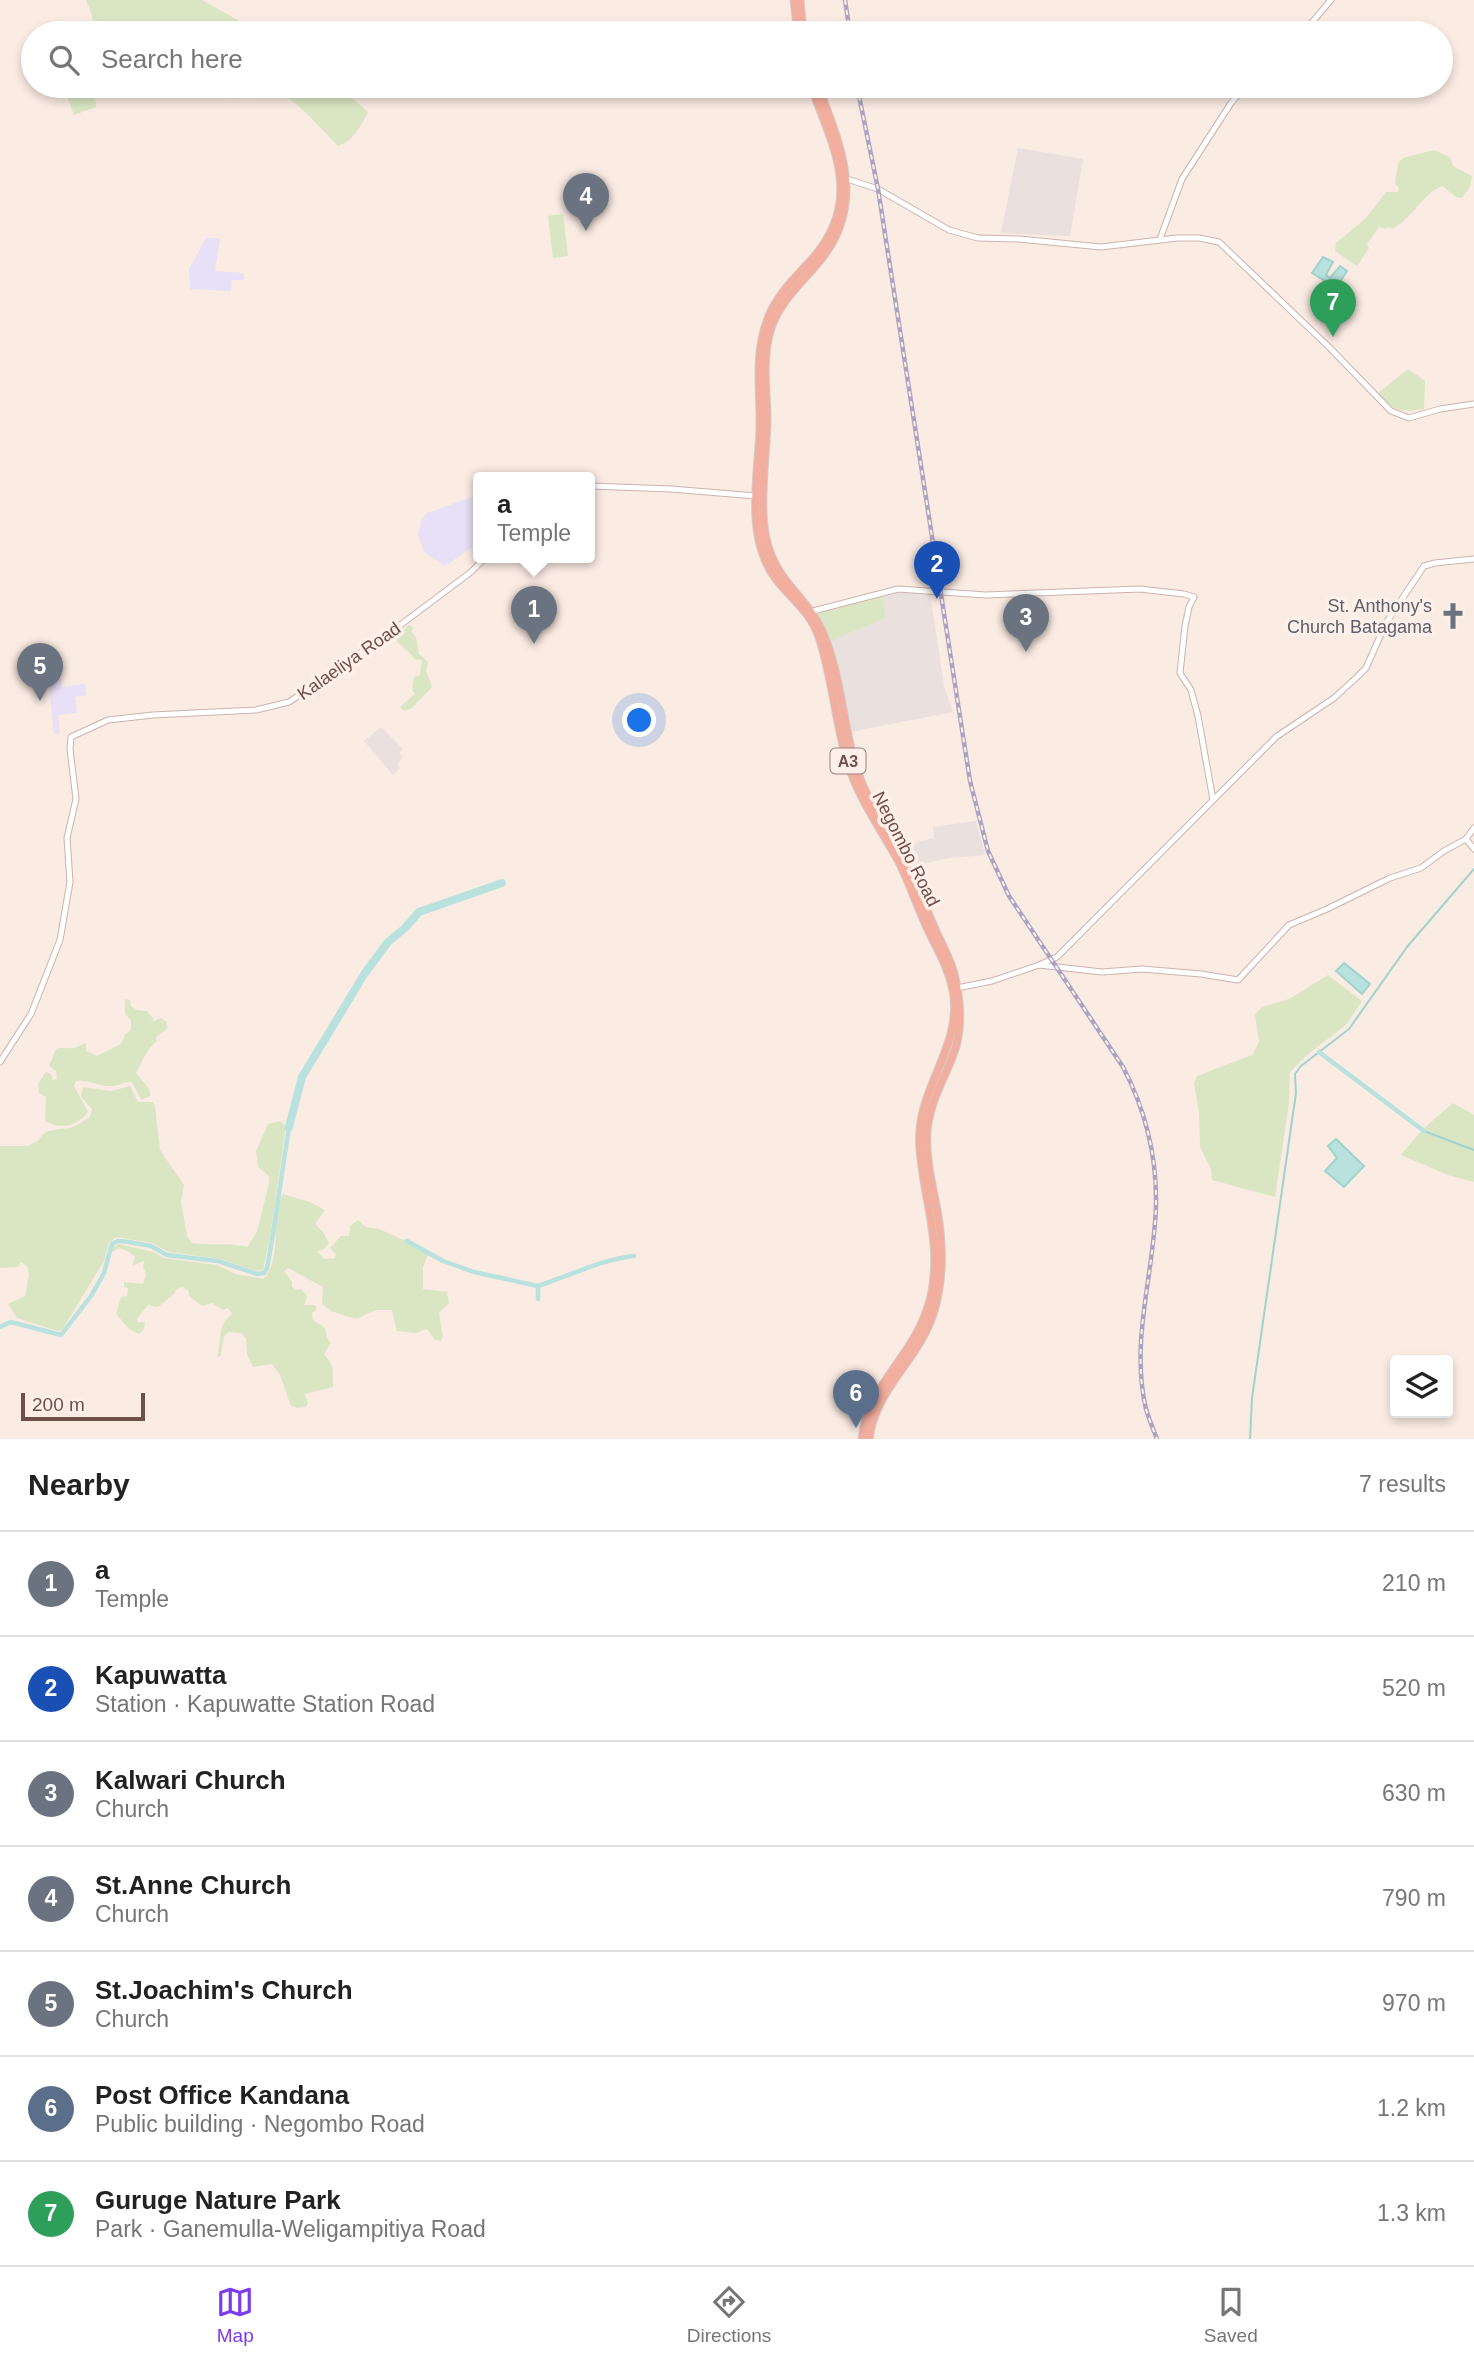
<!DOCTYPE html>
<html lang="en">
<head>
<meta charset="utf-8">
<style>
	body { margin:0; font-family:Arial,sans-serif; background:#f2f2f2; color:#222 }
	.controls { position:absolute; right:21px; bottom:21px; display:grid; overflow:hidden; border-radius:7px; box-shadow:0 4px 10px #0003 }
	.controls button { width:63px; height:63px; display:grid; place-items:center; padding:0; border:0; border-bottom:2px solid #e0e0e0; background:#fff; color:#222; font:35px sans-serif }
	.scale { position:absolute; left:21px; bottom:18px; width:124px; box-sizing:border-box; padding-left:7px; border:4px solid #704f4b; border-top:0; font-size:19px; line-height:24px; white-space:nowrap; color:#704f4b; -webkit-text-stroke:5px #fef0e9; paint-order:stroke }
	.you { position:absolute; left:640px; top:721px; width:24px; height:24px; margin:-18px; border:5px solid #fff; border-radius:50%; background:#1a73e8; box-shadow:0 0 0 10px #1a73e833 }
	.badge { display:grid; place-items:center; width:46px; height:46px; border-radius:50%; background:#7c3aed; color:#fff; font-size:23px; font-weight:700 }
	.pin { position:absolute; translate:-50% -58px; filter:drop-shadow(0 2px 4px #0008) }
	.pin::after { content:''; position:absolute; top:37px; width:24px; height:21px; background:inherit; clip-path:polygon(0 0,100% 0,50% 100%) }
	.popup { position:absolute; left:473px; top:472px; width:122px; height:91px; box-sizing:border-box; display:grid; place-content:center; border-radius:7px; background:#fff; filter:drop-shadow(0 2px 5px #0005); font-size:23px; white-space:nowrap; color:#767676 }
	.popup b { font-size:26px; color:#222 }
	.popup::after { content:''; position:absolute; left:50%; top:100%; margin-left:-14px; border:14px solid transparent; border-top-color:#fff }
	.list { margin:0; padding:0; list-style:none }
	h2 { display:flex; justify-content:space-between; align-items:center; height:91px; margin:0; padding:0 28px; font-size:30px }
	h2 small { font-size:23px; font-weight:400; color:#767676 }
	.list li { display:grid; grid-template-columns:46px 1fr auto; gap:21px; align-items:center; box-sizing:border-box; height:105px; padding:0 28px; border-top:2px solid #e0e0e0 }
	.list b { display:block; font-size:26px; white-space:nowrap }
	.list p { margin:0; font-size:23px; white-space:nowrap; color:#767676 }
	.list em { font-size:23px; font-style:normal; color:#767676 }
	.icon { flex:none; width:38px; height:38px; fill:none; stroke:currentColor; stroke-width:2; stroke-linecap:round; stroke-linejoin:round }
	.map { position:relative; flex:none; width:1474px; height:1439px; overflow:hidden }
	.search { position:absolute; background:#fff; box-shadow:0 4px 10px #0003; left:21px; right:21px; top:21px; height:77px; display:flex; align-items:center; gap:18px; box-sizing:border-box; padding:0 24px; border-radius:38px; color:#767676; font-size:26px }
	.sheet { height:826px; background:#fff }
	nav { display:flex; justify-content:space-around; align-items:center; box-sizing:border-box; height:98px; border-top:2px solid #e0e0e0; background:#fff; font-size:19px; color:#767676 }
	nav a { display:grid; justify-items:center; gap:4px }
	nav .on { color:#7c3aed }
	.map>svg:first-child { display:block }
	.industrial { fill:#eae0de }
	.education { fill:#e8e0f6 }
	.green { fill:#dae6c3 }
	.water { fill:#b9e2de; stroke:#a0d3ce; stroke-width:2 }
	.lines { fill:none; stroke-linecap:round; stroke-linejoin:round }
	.stream { stroke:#a0d3ce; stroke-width:2 }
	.canal { stroke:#b9e2de; stroke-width:4.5 }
	.river { stroke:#b9e2de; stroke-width:8 }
	.tertiary-casing { stroke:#cdb3ae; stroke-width:7 }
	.trunk-casing { stroke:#d4cac9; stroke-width:9 }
	.tertiary { stroke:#fff; stroke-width:5 }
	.trunk { stroke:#f2ae9f; stroke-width:7 }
	.rail-casing { stroke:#aca3c2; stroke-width:4.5 }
	.rail { stroke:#fef0e9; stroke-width:2; stroke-dasharray:5; stroke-linecap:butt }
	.labels { text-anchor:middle; stroke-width:7; stroke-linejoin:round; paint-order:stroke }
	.shield { fill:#fef0e9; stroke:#9b7f7a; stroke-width:2 }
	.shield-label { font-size:16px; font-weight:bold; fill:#704f4b }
	.worship-label { font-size:18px; fill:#5b616d; stroke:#fef0e9; text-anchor:end }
	.street-label { font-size:18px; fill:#704f4b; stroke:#fef0e9 }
</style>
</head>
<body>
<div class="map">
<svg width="1474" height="1439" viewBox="0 0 1474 1439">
	<rect width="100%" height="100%" fill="#faebe3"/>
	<g class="industrial">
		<polygon points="1018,148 1083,159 1070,236 1001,233"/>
		<polygon points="900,591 930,592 944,686 953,712 850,732 831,641 886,618 882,595"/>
		<polygon points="381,727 403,749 399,753 403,758 397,764 400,768 393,775 364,741"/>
		<polygon points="976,821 985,855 950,858 911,866 901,846 934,838 933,827"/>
	</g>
	<g class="education">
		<polygon points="206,238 220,238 215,271 244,273 244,280 232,280 231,291 190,289 189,269"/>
		<polygon points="478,495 478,555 471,548 445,566 424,552 418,535 421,521 427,513"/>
		<polygon points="61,678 62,687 85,684 86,695 75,697 77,713 58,715 60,733 54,734 49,685 44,685 43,680"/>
	</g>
	<g class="green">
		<polygon points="86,0 202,0 250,27 266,33 109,33 94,21"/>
		<polygon points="72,86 93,86 96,107 74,115 68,99"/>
		<path d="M192,86H339L368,112C361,126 353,141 338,146C326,134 297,100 282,95C271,91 260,96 250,97C230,101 209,96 192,86Z"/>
		<path d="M1434,150L1450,157L1453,166L1472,176L1470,187L1462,198L1456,197L1442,186C1422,194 1413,218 1392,229L1388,227L1386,229L1379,227L1367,244L1369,248L1357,266L1335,251L1336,243L1366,218L1386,192H1398L1399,188L1395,184L1398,163L1403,158Z"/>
		<polygon points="563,214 568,256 553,258 548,216"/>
		<path d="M1408,369L1425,381L1424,409C1399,413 1396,411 1377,394Z"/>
		<polygon points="882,595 886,618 831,641 815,613"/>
		<polygon points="409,625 414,628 411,631 416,637 419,654 428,662 426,671 432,687 412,708 404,711 400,707 415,694 412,690 414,677 420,675 422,660 414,659 409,652 397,642 397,636"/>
		<polygon points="1328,975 1362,1001 1346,1025 1307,1055 1290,1072 1289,1103 1275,1197 1212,1180 1211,1169 1200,1147 1199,1112 1194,1083 1197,1076 1252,1055 1259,1042 1255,1015 1262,1007 1289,999"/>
		<path d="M125,999L130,1000L131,1006L137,1010L147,1011L154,1020L151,1022L161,1018L167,1022L166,1024L168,1028L156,1037L157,1041C146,1050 142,1062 136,1073L150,1090V1096L141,1100L132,1082C123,1081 118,1087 110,1086C99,1086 87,1079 76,1081L74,1086L88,1112C78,1126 60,1130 45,1121L46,1097L39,1093L38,1084L46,1072L51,1074L53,1080L57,1079L56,1071L49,1066L56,1049C63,1046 67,1049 74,1048C78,1047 82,1044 86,1043V1051L97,1056L121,1044L125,1035L131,1030V1020L125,1014Z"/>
		<path d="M130,1086L138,1102H153L155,1106L160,1150L184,1185L181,1202L187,1236L192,1243C210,1246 229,1242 247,1247L257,1232L269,1183V1176L258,1167L256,1151L268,1124L281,1121L286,1127L270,1237L263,1270L256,1271L221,1259L169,1252L152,1243L116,1237L109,1243L104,1261L62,1330L58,1331L17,1318L8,1304L25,1296L29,1275L27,1266L21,1262L18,1267L0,1268V1146H27L38,1141C46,1127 55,1131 68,1128C76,1127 83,1121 90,1117L92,1109L81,1097L83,1087L111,1091Z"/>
		<polygon points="1453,1103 1474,1115 1474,1182 1448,1175 1401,1155 1422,1130"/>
		<path d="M283,1194L310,1202L325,1210L315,1224L323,1232L329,1243L324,1249L317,1251L324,1259L335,1258L336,1254L330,1248L341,1236H349L350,1226L358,1220L366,1227L379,1229L404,1240L428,1255L423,1267V1289L447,1292L449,1303L439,1313L443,1337L441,1341L434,1339L427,1329L416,1333L397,1331L392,1310H376L356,1319L331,1311L322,1304L323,1287L288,1268L284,1271L292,1282V1287L296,1290L301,1289L307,1296L304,1305H316V1310L312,1313L313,1320L325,1328L327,1338L331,1343L324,1354C336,1368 332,1370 333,1387C330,1388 307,1393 305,1394L308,1404L305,1407L298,1408L291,1406L280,1375L272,1364L253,1367L247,1354L246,1339L241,1333L229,1332L224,1336L221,1355L217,1358C222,1340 216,1327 232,1314L228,1308L223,1310L212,1303L202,1306L190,1297L188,1290L182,1287L176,1289L175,1293L158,1307L148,1305L137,1319L138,1322H145L144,1329L139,1334L129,1329L116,1314L121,1297L127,1296L128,1288L124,1287V1282L143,1284L146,1274L143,1267L144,1261L132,1266L135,1257L128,1251L119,1248L113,1252L112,1251V1248L119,1244L153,1252L164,1258L217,1265L236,1274L263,1279C284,1260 269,1212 283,1194Z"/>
	</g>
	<g class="water">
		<polygon points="1323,257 1333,262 1326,275 1330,278 1340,266 1347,271 1336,288 1312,273"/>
		<polygon points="1344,963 1370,984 1362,994 1336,971"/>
		<polygon points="1336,1139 1364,1166 1344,1187 1325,1171 1337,1158 1328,1146"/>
	</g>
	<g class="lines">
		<g class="stream">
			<polyline points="1424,1131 1474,1150"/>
			<polyline points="1250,1439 1252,1398 1296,1093 1295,1074 1301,1066 1349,1029 1407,947 1474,869"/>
		</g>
		<g class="canal">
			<polyline points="1319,1052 1424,1131"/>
			<polyline points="407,1241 443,1261 474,1272 538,1286"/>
			<path d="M538,1299V1286C569,1276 603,1259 634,1256"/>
			<polyline points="0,1327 11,1322 61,1335 91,1296 104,1273 112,1244 118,1241 129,1242 151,1246 167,1255 218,1261 257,1274 264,1273 267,1268 272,1240 289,1127"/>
		</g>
		<polyline class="river" points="289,1127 302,1077 365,973 388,942 405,928 419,912 502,883"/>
		<defs>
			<g id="tertiary">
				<polyline points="1303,33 1331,0"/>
				<polyline points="844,178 878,189 949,230 978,238 1019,239 1101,247 1177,238 1199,238 1219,242 1330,348 1391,411 1409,418 1440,409 1474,404"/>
				<polyline points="1160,239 1182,179 1231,103 1246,86"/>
				<polyline points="590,486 671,489 756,496"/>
				<polyline points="809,612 898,589 986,595 1140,589 1184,594 1194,597 1189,607 1185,626 1180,673 1191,690 1198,716 1213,800"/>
				<polyline points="1466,839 1474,849"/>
				<polyline points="1039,965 1057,957 1276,737 1334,698 1357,677 1366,668 1386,623 1424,566 1435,563 1474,559"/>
				<polyline points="957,988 992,981 1039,965 1102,972 1142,969 1201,974 1238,980 1289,925 1327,909 1390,878 1421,868 1444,851 1466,839 1474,828"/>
				<polyline points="0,1062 31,1014 60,940 70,882 67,838 76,799 70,749 71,737 108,720 153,715 256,710 289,702 387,635 471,572 485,558"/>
			</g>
			<g id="trunk">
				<polyline points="794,0 798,33"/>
				<polyline points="800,0 803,33"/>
				<path d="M811,86C833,146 864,199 814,257C796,277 776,295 767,321C754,356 761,393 760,429C759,458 754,488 756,517C757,538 763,562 776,579C790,598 811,612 819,637C835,685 836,739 856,785C868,812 885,836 899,862C911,886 919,912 931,936C940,954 949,970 953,990C963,1041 924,1081 920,1130C918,1147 922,1164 924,1181C932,1224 942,1267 927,1310C910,1360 869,1384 862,1439"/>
				<path d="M818,86C840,145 866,201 822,258C804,281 781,299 771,328C761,358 767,391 767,422C766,451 762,481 763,510C763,534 769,558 784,578C797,596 813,610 822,631C844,680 842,737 863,786C874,810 890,833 903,856C915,879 924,905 935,929C943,947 953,964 956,983C961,1007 962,1032 953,1055C943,1081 930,1102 927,1130C925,1157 932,1184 937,1210C943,1244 944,1277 934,1311C920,1359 875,1388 869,1439"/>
			</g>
		</defs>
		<use href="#tertiary" class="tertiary-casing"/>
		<use href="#trunk" class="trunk-casing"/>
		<use href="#tertiary" class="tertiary"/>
		<use href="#trunk" class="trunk"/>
		<defs>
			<g id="rail">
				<polyline points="845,0 850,33"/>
				<path d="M857,86L878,189L970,781L988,851L1009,896L1123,1067C1146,1111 1157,1157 1156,1206C1154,1274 1130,1341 1146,1409C1149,1419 1153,1429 1157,1439"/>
			</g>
		</defs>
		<use href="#rail" class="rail-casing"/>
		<use href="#rail" class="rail"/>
	</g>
	<defs>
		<symbol id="church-bare" viewBox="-9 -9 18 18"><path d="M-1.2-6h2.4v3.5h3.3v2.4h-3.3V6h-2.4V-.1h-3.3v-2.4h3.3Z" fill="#6b7280" stroke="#fef0e9" stroke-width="2.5" paint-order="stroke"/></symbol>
	</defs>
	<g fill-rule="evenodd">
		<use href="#church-bare" x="1434" y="597" width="38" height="38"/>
	</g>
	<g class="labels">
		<rect class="shield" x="830.5" y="748.5" width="35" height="25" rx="5"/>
		<g class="shield-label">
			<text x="848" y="767">A3</text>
		</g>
		<g class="worship-label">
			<text x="1432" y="612">St. Anthony's<tspan x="1432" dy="21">Church Batagama</tspan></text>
		</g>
		<g class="street-label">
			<text transform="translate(349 661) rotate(-35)" y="6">Kalaeliya Road</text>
			<text transform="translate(906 849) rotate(63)" y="6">Negombo Road</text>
		</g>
	</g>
</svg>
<div class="controls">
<button><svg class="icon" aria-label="layers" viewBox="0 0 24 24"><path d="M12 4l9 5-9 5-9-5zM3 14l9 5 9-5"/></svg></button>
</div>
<div class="scale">200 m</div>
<div class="you"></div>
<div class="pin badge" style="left:534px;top:644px;background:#6b7280">1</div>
<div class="popup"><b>a</b>Temple</div>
<div class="pin badge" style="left:937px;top:599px;background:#1a4fb4">2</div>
<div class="pin badge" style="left:1026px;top:652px;background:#6b7280">3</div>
<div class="pin badge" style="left:586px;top:231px;background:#6b7280">4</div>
<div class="pin badge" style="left:40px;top:701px;background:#6b7280">5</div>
<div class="pin badge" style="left:856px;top:1428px;background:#5c6f8a">6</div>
<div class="pin badge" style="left:1333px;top:337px;background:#2e9e5b">7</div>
<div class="search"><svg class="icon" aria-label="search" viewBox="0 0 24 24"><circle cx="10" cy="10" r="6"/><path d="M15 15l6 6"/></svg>Search here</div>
</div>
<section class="sheet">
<h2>Nearby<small>7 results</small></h2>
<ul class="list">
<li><span class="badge" style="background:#6b7280">1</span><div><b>a</b><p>Temple</p></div><em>210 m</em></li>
<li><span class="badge" style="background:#1a4fb4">2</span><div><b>Kapuwatta</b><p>Station · Kapuwatte Station Road</p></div><em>520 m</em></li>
<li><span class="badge" style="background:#6b7280">3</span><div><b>Kalwari Church</b><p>Church</p></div><em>630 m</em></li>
<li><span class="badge" style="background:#6b7280">4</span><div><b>St.Anne Church</b><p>Church</p></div><em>790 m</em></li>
<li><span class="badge" style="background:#6b7280">5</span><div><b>St.Joachim's Church</b><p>Church</p></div><em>970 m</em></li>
<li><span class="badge" style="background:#5c6f8a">6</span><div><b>Post Office Kandana</b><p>Public building · Negombo Road</p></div><em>1.2 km</em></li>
<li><span class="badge" style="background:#2e9e5b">7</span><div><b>Guruge Nature Park</b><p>Park · Ganemulla-Weligampitiya Road</p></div><em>1.3 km</em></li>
</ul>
</section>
<nav>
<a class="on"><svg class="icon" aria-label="map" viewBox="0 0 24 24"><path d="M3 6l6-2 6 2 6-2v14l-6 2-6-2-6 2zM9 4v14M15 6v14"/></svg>Map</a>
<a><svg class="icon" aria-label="directions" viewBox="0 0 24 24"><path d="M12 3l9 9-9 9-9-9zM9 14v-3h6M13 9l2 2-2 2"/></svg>Directions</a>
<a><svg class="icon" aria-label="saved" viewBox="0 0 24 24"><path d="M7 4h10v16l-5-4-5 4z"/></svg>Saved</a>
</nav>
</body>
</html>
